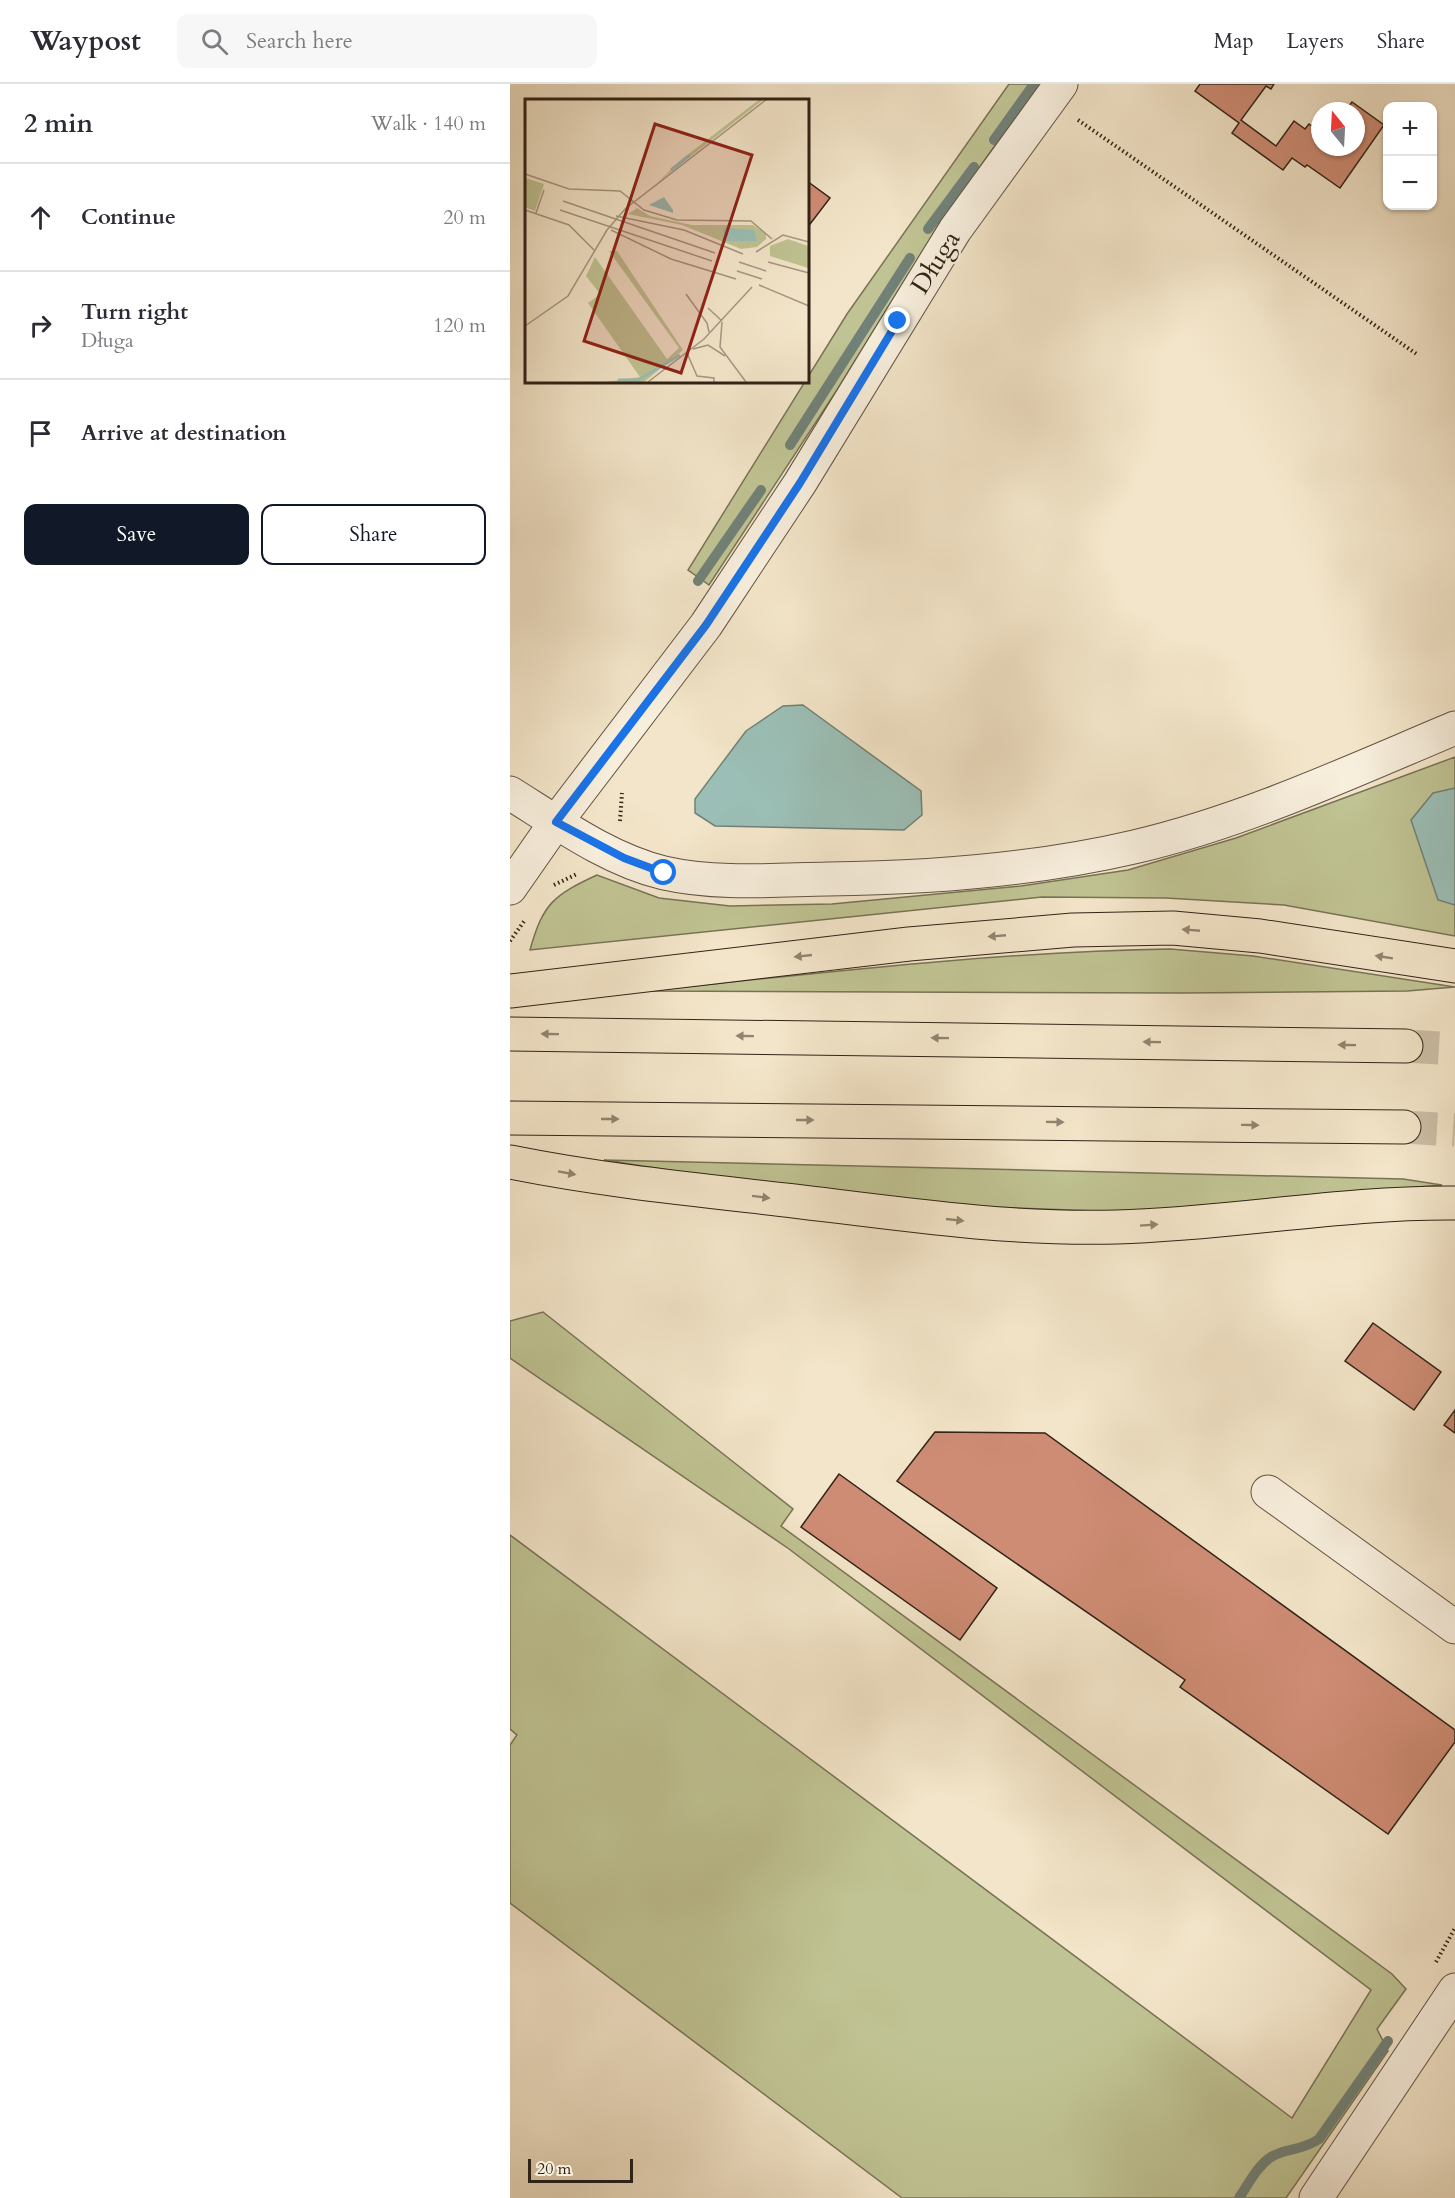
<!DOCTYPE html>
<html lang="en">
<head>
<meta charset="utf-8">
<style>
	body { margin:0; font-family:Cardo,serif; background:#f7f7f7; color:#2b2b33 }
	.controls { position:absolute; right:18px; top:18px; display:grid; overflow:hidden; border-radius:12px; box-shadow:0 2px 4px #0004 }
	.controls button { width:54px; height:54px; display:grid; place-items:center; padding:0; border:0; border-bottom:2px solid #e1e1e2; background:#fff; color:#2b2b33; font:30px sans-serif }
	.compass { position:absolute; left:801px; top:18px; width:54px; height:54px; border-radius:50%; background:#fff; box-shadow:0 2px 4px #0004; rotate:342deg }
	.scale { position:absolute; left:18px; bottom:15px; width:105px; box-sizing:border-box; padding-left:6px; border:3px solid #312318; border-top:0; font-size:16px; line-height:21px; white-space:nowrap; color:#312318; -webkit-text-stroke:4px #f7eedc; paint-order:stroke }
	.stop { position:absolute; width:18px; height:18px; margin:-14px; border:4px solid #1a73e8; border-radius:50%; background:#fff }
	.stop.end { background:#1a73e8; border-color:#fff; box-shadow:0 2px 6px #0008 }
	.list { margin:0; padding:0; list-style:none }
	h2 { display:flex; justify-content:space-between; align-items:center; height:78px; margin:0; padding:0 24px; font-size:26px }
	h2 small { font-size:20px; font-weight:400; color:#7c7c81 }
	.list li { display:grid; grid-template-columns:39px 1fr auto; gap:18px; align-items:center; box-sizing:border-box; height:108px; padding:0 24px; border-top:2px solid #e1e1e2 }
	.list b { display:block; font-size:22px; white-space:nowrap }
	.list p { margin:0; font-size:20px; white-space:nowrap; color:#7c7c81 }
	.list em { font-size:20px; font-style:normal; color:#7c7c81 }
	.actions { display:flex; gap:12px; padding:18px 24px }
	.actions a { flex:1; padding:14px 0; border:2px solid #111827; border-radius:12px; text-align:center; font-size:21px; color:#111827 }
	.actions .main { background:#111827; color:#fff }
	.icon { flex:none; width:33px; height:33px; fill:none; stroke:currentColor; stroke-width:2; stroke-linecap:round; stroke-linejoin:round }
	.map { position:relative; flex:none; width:945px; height:2114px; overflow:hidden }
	header { display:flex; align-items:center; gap:36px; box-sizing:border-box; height:84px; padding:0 30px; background:#fff; border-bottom:2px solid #e1e1e2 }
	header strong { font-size:28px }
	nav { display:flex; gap:33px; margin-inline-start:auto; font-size:21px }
	.search { width:420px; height:54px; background:#f7f7f7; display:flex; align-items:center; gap:15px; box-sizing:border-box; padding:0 21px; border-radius:12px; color:#7c7c81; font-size:22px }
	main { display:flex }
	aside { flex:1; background:#fff }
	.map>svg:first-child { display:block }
	.green { fill:#c0c393; stroke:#787356; stroke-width:1.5 }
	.water { fill:#9bbfb6; stroke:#718177; stroke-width:1.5 }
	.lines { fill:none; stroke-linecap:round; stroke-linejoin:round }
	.stream { stroke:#718177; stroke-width:10 }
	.building { fill:#ce8c74; stroke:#312318; stroke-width:1.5 }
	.highway-tunnel { stroke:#ccbea6; stroke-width:33; stroke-dasharray:33 16; stroke-linecap:butt }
	.minor-casing { stroke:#625444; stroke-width:35 }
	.highway-casing { stroke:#312318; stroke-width:35 }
	.path { stroke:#312318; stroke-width:4; stroke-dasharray:1.5 3; stroke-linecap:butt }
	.minor { stroke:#f7eedc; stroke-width:33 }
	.highway { stroke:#f3e5c9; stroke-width:33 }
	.oneway { fill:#928470 }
	.route { stroke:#1a73e8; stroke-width:8 }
	.labels { text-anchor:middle; stroke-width:4.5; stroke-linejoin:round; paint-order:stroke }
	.street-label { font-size:26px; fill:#312318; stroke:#f7eedc }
	.inset-river { fill:none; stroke:#9bbfb6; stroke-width:3 }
	.inset-road { fill:none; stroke:#a59782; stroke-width:1.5 }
	.view { fill:#8f2418; fill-opacity:0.15; stroke:#8f2418; stroke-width:3 }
	.inset-edge { fill:none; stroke:#312318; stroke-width:3 }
</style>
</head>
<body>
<header>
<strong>Waypost</strong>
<div class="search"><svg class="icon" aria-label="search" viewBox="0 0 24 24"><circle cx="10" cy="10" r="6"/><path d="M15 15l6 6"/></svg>Search here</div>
<nav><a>Map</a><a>Layers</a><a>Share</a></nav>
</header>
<main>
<aside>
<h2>2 min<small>Walk · 140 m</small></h2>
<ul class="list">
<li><svg class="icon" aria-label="ahead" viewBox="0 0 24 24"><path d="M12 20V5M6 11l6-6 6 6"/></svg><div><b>Continue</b></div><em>20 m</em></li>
<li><svg class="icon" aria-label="right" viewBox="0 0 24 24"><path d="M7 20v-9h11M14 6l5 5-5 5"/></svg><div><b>Turn right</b><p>Długa</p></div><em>120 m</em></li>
<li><svg class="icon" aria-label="arrive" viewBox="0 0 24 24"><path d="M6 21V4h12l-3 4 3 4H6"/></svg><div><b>Arrive at destination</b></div></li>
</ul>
<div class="actions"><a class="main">Save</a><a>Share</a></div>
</aside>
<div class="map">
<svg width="945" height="2114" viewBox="0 0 945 2114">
	<rect width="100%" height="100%" fill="#f3e5c9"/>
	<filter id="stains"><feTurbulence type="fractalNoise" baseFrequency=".00333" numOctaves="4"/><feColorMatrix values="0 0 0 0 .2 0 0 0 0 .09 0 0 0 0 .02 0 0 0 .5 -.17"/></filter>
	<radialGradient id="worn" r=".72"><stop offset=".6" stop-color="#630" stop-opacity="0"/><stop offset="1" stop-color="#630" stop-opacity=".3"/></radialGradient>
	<g class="green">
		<polygon points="499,0 529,0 431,137 327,306 199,501 178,486 337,230"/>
		<path d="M945,673V852L774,821L656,814L532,813L20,866C33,819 44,811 87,791L149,814L220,822L322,820L511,802L618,786L726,754Z"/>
		<path d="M660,865L743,872L945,903L897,907L673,909L136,907C310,889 484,868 660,865Z"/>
		<polygon points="94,1076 893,1095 932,1101 614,1128 479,1123 351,1111 210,1094"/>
		<polygon points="33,1228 283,1425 271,1442 882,1890 896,1905 867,1945 878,1967 776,2114 392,2114 0,1819 0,1661 7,1651 0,1645 0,1451 782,2034 861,1906 279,1465 0,1274 0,1237"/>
	</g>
	<g class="water">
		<polygon points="293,621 411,707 412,731 394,746 205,742 185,729 185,715 236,647 273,622"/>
		<polygon points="945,704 945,821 928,816 901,736 923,709"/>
	</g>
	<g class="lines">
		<g class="stream">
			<polyline points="484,56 524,0"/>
			<polyline points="418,145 464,83"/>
			<polyline points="280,361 400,174"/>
			<polyline points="188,497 251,406"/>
			<path d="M729,2114C738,2101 747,2082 761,2073C775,2064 792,2067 809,2055L878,1957"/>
		</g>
	</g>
	<g class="building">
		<polygon points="690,0 764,0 761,5 756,2 731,36 766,62 784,37 795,45 799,40 810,48 810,63 846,63 846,27 835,27 842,18 874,41 830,104 797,81 795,83 782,74 773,86 722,49 729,39 685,7"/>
		<polygon points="297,97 320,114 297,144"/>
		<polygon points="863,1239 931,1288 904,1326 835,1277"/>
		<polygon points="945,1326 945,1349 934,1341"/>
		<polygon points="425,1348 535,1349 945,1646 945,1658 878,1750 670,1603 675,1596 387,1397"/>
		<polygon points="329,1390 487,1504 450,1556 291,1443"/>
	</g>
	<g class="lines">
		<g class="highway-tunnel">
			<polyline points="896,962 945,965"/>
			<polyline points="894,1043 945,1046"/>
		</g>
		<defs>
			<g id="minor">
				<path d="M0,709C48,739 99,776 154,789C207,801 264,796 318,795C419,794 525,786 624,763C735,737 840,688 945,644"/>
				<polyline points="0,804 46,738 196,541 290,399 445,146 551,0"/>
				<polyline points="758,1408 945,1543"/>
				<polyline points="806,2114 945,1906"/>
			</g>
			<g id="highway">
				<polyline points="0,907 399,860 563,846 663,844 750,852 945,882"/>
				<polyline points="0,950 896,962"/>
				<polyline points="0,1034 894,1043"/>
				<path d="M0,1078C94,1097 189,1106 284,1117C391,1130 499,1146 607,1143C720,1140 832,1118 945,1119"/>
			</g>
		</defs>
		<use href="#minor" class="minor-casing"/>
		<use href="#highway" class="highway-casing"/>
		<g class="path">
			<polyline points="568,36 908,271"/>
			<polyline points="110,737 112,709"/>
			<polyline points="44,801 67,790"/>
			<polyline points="0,857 15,836"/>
			<polyline points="926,1878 945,1844"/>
		</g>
		<use href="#minor" class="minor"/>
		<use href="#highway" class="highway"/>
	</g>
	<defs><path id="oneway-solid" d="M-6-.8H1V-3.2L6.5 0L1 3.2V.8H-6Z" transform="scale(1.5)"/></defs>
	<g class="oneway">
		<use href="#oneway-solid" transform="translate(681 846) rotate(-175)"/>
		<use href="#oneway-solid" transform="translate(487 852) rotate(175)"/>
		<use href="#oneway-solid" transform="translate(293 872) rotate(174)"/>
		<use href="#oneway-solid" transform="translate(874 873) rotate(-171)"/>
		<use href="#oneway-solid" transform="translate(40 950) rotate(-179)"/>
		<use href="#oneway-solid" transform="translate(235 952) rotate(-179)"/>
		<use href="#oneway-solid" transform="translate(430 954) rotate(-179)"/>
		<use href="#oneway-solid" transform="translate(642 958) rotate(-179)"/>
		<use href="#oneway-solid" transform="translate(837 961) rotate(-179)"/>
		<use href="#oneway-solid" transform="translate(100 1035)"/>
		<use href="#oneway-solid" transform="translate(295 1036)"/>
		<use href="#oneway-solid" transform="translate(545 1038) rotate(1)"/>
		<use href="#oneway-solid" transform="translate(740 1041) rotate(1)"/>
		<use href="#oneway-solid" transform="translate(57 1089) rotate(10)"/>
		<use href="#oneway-solid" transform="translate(251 1113) rotate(7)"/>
		<use href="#oneway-solid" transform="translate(445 1136) rotate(6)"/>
		<use href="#oneway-solid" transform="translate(639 1141) rotate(-4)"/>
	</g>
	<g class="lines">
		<polyline class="route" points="154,789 114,774 46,738 196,541 290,399 388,237"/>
	</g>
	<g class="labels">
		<g class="street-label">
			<text transform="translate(425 178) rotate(-58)" y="9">Długa</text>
		</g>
	</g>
	<g transform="translate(15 15)">
		<rect width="284" height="284" fill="#f3e5c9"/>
		<path d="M235,0H239L133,83L157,60ZM0,79L19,85L10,112L0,108ZM112,109L125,117L167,126H228L241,135V140L232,148L216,150L157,126L103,115ZM263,140L283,147V169L245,157V147ZM84,152H92L158,251L119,283H81L115,278L63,204L75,195L61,177L70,158L142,260L154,249Z" fill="#c0c393"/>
		<path d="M139,98L148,111V114L124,106ZM201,129L229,131L232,142H201L198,131Z" fill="#9bbfb6"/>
		<path class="inset-river" d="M146,71L165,56M93,281H113L155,256"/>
		<path class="inset-road" d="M0,75L44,90L95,92L119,111L152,121L226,122L247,140M38,102L190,154M0,111L44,126L70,152M35,111L187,162M11,114L19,91M91,117L159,131L218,155M86,131L146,160L211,180M231,153L258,136L284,143M214,163L241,172M243,163L284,174M212,172L237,180M234,186L284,207M161,195L182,224L184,233M183,209L197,222M197,223L195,248L221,283M0,227L43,197L82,131L100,110L242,0M168,250L183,246L200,257M162,254L172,277L189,279V283M123,283L179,240L227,188"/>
		<path class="view" d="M130,25L227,56L156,274L59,242Z"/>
		<rect width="284" height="284" class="inset-edge"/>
	</g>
	<rect width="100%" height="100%" filter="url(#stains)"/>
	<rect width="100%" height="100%" fill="url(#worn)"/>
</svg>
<div class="controls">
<button>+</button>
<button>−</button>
</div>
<svg class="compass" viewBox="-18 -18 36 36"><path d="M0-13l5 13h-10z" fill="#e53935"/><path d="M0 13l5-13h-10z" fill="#7c7c81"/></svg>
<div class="scale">20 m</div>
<div class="stop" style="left:154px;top:789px"></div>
<div class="stop end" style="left:388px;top:237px"></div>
</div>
</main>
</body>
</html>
